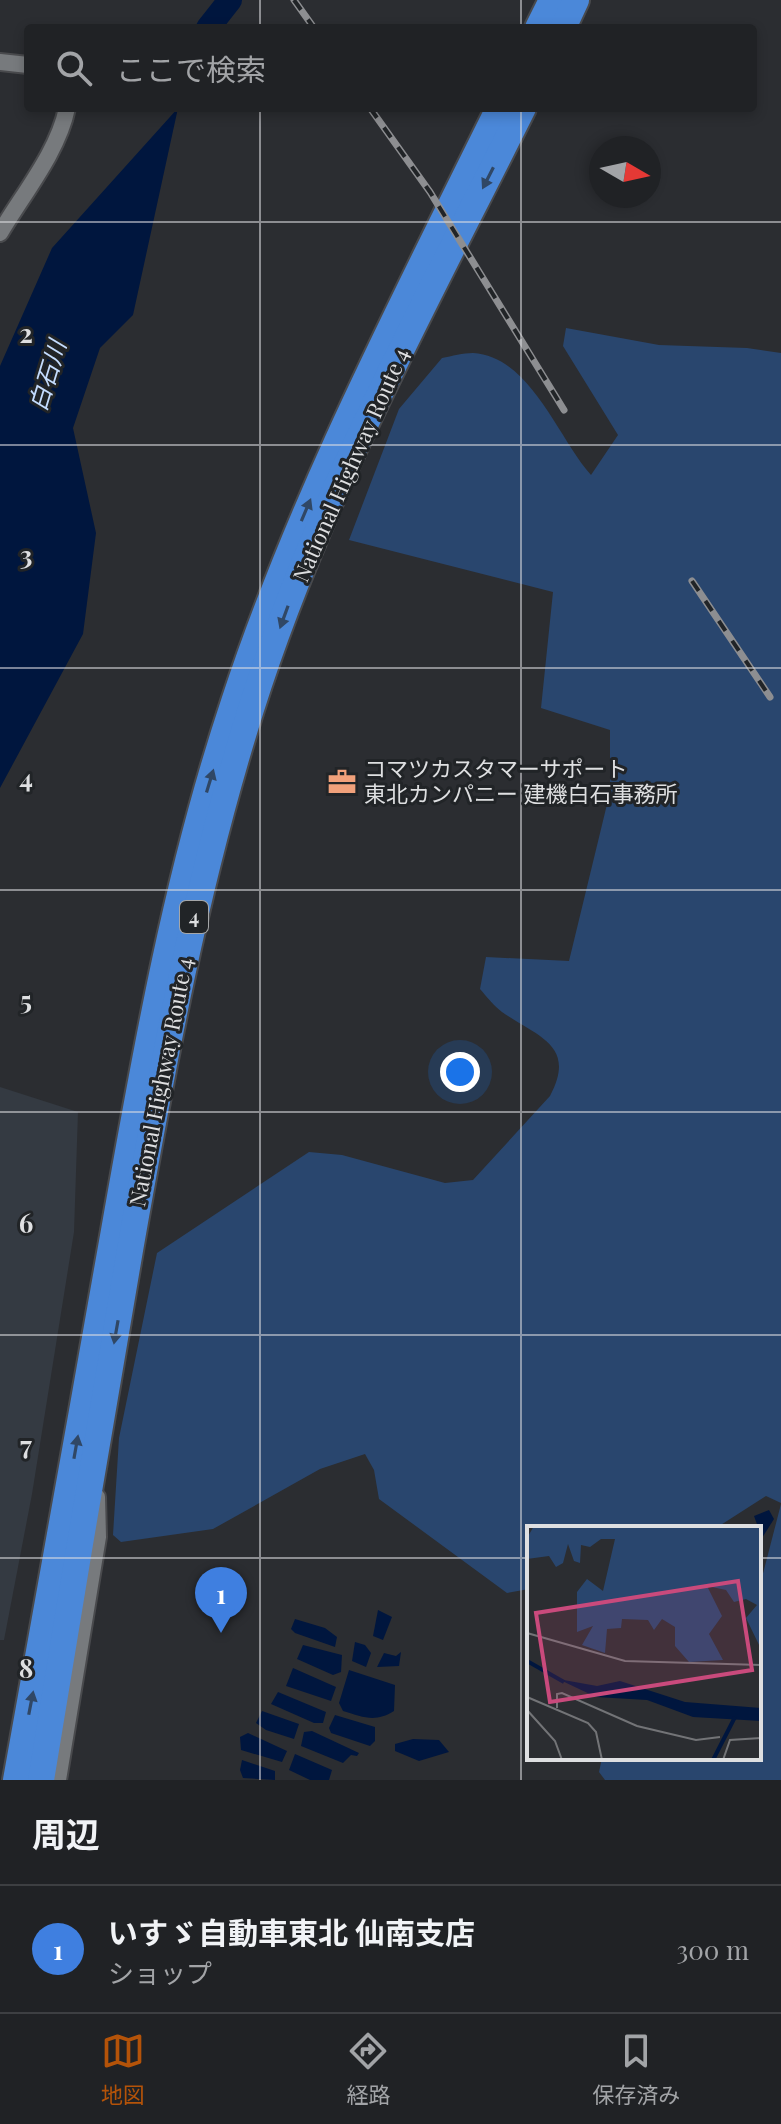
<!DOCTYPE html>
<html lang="ja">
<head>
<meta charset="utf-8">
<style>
	body { margin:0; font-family:"Playfair Display","Noto Sans JP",serif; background:#282a2d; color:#f1f3f6 }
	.compass { position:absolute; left:589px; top:136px; width:72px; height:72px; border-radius:50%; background:#202225; box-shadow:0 4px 12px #0003; rotate:99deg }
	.you { position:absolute; left:460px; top:1072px; width:28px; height:28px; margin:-20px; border:6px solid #fff; border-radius:50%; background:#1a73e8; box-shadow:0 0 0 12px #1a73e833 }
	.badge { display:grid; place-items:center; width:52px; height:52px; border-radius:50%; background:#b45309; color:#fff; font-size:26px; font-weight:700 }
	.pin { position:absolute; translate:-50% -66px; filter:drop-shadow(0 2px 4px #0008) }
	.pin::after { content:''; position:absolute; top:42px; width:28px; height:24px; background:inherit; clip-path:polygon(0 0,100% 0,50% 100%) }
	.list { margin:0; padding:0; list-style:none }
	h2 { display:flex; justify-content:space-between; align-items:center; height:104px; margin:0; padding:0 32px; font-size:34px }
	h2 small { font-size:26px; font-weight:400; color:#a2a4a7 }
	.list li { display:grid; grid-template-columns:52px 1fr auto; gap:24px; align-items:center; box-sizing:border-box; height:128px; padding:0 32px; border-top:2px solid #3d3f42 }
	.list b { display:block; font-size:30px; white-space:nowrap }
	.list p { margin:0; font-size:26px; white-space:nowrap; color:#a2a4a7 }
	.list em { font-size:26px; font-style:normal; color:#a2a4a7 }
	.icon { flex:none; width:44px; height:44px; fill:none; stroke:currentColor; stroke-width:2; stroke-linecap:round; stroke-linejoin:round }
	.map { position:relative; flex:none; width:781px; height:1780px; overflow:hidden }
	.search { position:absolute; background:#202225; box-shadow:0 4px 12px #0003; left:24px; right:24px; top:24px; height:88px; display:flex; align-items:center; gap:20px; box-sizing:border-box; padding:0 28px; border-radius:8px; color:#a2a4a7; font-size:30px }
	.sheet { height:232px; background:#202225 }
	nav { display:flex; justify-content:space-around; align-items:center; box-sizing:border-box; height:112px; border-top:2px solid #3d3f42; background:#202225; font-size:22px; color:#a2a4a7 }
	nav a { display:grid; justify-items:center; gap:4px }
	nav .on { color:#b45309 }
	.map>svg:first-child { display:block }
	.built { fill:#343a42 }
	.green { fill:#29466e }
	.water { fill:#00163e }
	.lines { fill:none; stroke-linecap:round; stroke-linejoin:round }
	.river { stroke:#00163e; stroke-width:24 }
	.minor-casing { stroke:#494a4d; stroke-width:20 }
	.trunk-casing { stroke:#494a4d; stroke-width:30 }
	.minor { stroke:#777a7d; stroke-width:16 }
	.trunk { stroke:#4b88d9; stroke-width:26 }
	.rail-casing { stroke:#8d8e91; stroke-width:7 }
	.rail { stroke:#212427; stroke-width:4; stroke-dasharray:12; stroke-linecap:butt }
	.oneway { fill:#304765 }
	.grid { fill:none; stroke:#dedfe1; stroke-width:2; stroke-opacity:0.55 }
	.labels { text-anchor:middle; stroke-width:6; stroke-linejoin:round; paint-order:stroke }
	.shield { fill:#212427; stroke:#a5a7a9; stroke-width:2 }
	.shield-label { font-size:20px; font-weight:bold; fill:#dedfe1 }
	.street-label { font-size:22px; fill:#dedfe1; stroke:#212427 }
	.poi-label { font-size:22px; fill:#dedfe1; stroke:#212427; text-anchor:start }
	.water-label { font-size:24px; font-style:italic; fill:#c4dcfe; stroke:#212427 }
	.inset-river { fill:none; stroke:#00163e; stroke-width:4 }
	.inset-road { fill:none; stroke:#737477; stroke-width:2 }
	.view { fill:#c94a7c; fill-opacity:0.15; stroke:#c94a7c; stroke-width:4 }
	.inset-edge { fill:none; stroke:#dedfe1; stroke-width:4 }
	.grid-label { font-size:26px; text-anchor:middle; font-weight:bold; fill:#dedfe1; stroke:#212427; stroke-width:6; stroke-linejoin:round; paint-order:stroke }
</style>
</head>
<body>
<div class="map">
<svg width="781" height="1780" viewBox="0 0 781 1780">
	<rect width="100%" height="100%" fill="#2b2d31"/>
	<polygon class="built" points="0,1087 78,1112 74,1232 32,1494 4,1640 0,1640"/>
	<g class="green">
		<path d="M566,328L659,345L747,348L781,353V1503L766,1496L716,1528H529V1589L507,1593L379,1499L374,1470L365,1454L320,1469L213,1529L121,1542L113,1535L119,1438L157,1253L309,1152L342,1155L445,1183L473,1180L550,1096C577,1045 538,1037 502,1012C494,1006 487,997 480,989L486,957L569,961L610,792V730L541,708L553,592L349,540L399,409L442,358C452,356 463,353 473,353C530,356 558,438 591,475L618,435L563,346Z"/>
		<polygon points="781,1504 781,1780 605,1780 599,1772 602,1758 759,1758 759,1589"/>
	</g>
	<g class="water">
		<polygon points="178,108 133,315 100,348 73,428 96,533 83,634 0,788 0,366 52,248"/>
		<polygon points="769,1510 774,1519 762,1538 754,1516"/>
		<polygon points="378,1610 392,1617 383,1640 373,1636"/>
		<polygon points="295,1619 325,1628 337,1637 335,1647 295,1633 291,1629"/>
		<polygon points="355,1642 365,1645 371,1653 366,1667 352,1661"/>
		<polygon points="303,1645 342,1655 341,1672 333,1675 297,1659"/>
		<polygon points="401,1652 399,1666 377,1667 384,1653 396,1656"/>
		<polygon points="293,1668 336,1687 331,1701 286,1686"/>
		<path d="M349,1670L395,1685L394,1711C375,1723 363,1717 343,1711L339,1703Z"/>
		<polygon points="278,1692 326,1712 323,1723 314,1723 271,1704"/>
		<polygon points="262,1711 299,1724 294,1739 266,1730 256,1723"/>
		<polygon points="335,1715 375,1727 375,1741 370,1746 331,1733 329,1728"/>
		<polygon points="312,1731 359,1753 357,1756 351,1755 343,1763 301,1746 304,1732"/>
		<polygon points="248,1733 287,1751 282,1762 241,1750 240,1737"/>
		<polygon points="413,1739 439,1740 449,1752 419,1761 395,1751 395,1744"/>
		<polygon points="295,1754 332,1770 329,1780 310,1780 289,1770"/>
		<polygon points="242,1760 275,1771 275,1780 243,1778 240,1770"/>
	</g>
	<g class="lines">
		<polyline class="river" points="208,28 230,0"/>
		<defs>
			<g id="minor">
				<polyline points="0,62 28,65"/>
				<path d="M0,233C23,194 58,152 67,108"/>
				<polyline points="58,1780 98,1537 97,1497"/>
			</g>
			<g id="trunk">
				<polyline points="538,28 552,0"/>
				<polyline points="563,28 576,0"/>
				<path d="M16,1780C50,1595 82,1410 115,1225C146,1049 177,873 234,702C302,495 403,303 499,108"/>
				<path d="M41,1780C70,1603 99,1427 130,1250C162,1068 195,886 251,709C317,500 425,304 523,108"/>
			</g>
		</defs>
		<use href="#minor" class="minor-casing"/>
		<use href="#trunk" class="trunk-casing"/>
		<use href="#minor" class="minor"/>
		<use href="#trunk" class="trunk"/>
		<defs>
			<g id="rail">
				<polyline points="294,0 314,28"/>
				<polyline points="370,108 430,192 564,410"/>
				<polyline points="692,581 770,697"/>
			</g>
		</defs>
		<use href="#rail" class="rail-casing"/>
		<use href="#rail" class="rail"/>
	</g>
	<defs><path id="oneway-solid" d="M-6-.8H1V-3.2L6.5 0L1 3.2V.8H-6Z" transform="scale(2)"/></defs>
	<g class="oneway">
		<use href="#oneway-solid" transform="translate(488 178) rotate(117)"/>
		<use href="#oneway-solid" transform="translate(306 510) rotate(-67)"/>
		<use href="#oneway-solid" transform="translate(284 617) rotate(110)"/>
		<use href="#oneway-solid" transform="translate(210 781) rotate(-73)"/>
		<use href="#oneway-solid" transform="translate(116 1332) rotate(100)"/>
		<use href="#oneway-solid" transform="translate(76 1447) rotate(-80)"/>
		<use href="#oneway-solid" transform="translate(31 1703) rotate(-79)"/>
	</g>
	<path class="grid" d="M260,0V28M521,0V28M260,108V1780M521,108V1780M0,222H781M0,445H781M0,668H781M0,890H781M0,1112H781M0,1335H781M0,1558H529M759,1558H781"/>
	<defs>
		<symbol id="office-bare" viewBox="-9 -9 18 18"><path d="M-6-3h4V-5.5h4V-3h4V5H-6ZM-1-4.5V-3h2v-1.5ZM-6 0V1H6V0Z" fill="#f1a17b" stroke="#212427" stroke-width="2.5" paint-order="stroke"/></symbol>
	</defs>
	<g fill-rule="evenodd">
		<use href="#office-bare" x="322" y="762" width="40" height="40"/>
	</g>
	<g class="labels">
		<rect class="shield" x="180" y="901" width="28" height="32" rx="6"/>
		<g class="shield-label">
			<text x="194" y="924">4</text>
		</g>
		<g class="street-label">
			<text transform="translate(351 465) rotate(-66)" y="8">National Highway Route 4</text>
			<text transform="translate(161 1082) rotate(-79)" y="8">National Highway Route 4</text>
		</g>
		<g class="poi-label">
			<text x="364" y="777">コマツカスタマーサポート<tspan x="364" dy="25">東北カンパニー 建機白石事務所</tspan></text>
		</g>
		<g class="water-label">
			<text transform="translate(48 376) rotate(-73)" y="8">白石川</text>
		</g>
	</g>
	<g transform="translate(527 1526)">
		<rect width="234" height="234" fill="#2b2d31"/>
		<path d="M7,0H234V123L219,92L230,79L219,73L207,76L199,64L180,60L195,90L182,108L196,134L162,136L148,120V101L135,93L127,104L121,94L95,93L94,102L80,103L78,127L55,119L66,100L50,106V66L60,53L76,65L88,13H74L63,21L54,19L53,37L47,35L41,18L36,37L29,41L22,30L0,33V12Z" fill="#29466e"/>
		<path d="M31,153L70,160L93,155L158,176L234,182V195L166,191L120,174L69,171Z" fill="#00163e"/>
		<path class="inset-river" d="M0,135L37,156M186,234L208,191"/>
		<path class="inset-road" d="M0,107L98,135L234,139M0,171L61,197L69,206L75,234M30,182V168L35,167L110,200L169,214L193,211M0,184L28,215L35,234M196,234L203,214L234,212"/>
		<path class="view" d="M211,55L225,144L23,176L9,87Z"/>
		<rect width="234" height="234" class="inset-edge"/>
	</g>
	<g class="grid-label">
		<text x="26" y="343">2</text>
		<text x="26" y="565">3</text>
		<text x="26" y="788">4</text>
		<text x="26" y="1010">5</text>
		<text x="26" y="1233">6</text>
		<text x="26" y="1455">7</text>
		<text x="26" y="1678">8</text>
	</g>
</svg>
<svg class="compass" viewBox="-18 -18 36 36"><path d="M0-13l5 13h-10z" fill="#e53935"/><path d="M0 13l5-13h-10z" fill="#a2a4a7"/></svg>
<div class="you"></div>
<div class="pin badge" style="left:221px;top:1633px;background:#3f7fe0">1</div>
<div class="search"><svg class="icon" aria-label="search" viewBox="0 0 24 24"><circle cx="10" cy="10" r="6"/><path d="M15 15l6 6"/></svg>ここで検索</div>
</div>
<section class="sheet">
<h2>周辺<small></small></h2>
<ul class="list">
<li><span class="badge" style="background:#3f7fe0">1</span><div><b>いすゞ自動車東北 仙南支店</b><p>ショップ</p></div><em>300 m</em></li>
</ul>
</section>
<nav>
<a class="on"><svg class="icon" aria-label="map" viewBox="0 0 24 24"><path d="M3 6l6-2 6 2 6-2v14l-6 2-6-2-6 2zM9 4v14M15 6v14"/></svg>地図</a>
<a><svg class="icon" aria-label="directions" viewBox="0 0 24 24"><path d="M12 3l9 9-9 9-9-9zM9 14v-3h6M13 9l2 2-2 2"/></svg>経路</a>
<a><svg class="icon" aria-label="saved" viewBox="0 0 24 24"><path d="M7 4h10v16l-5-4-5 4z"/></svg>保存済み</a>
</nav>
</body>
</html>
